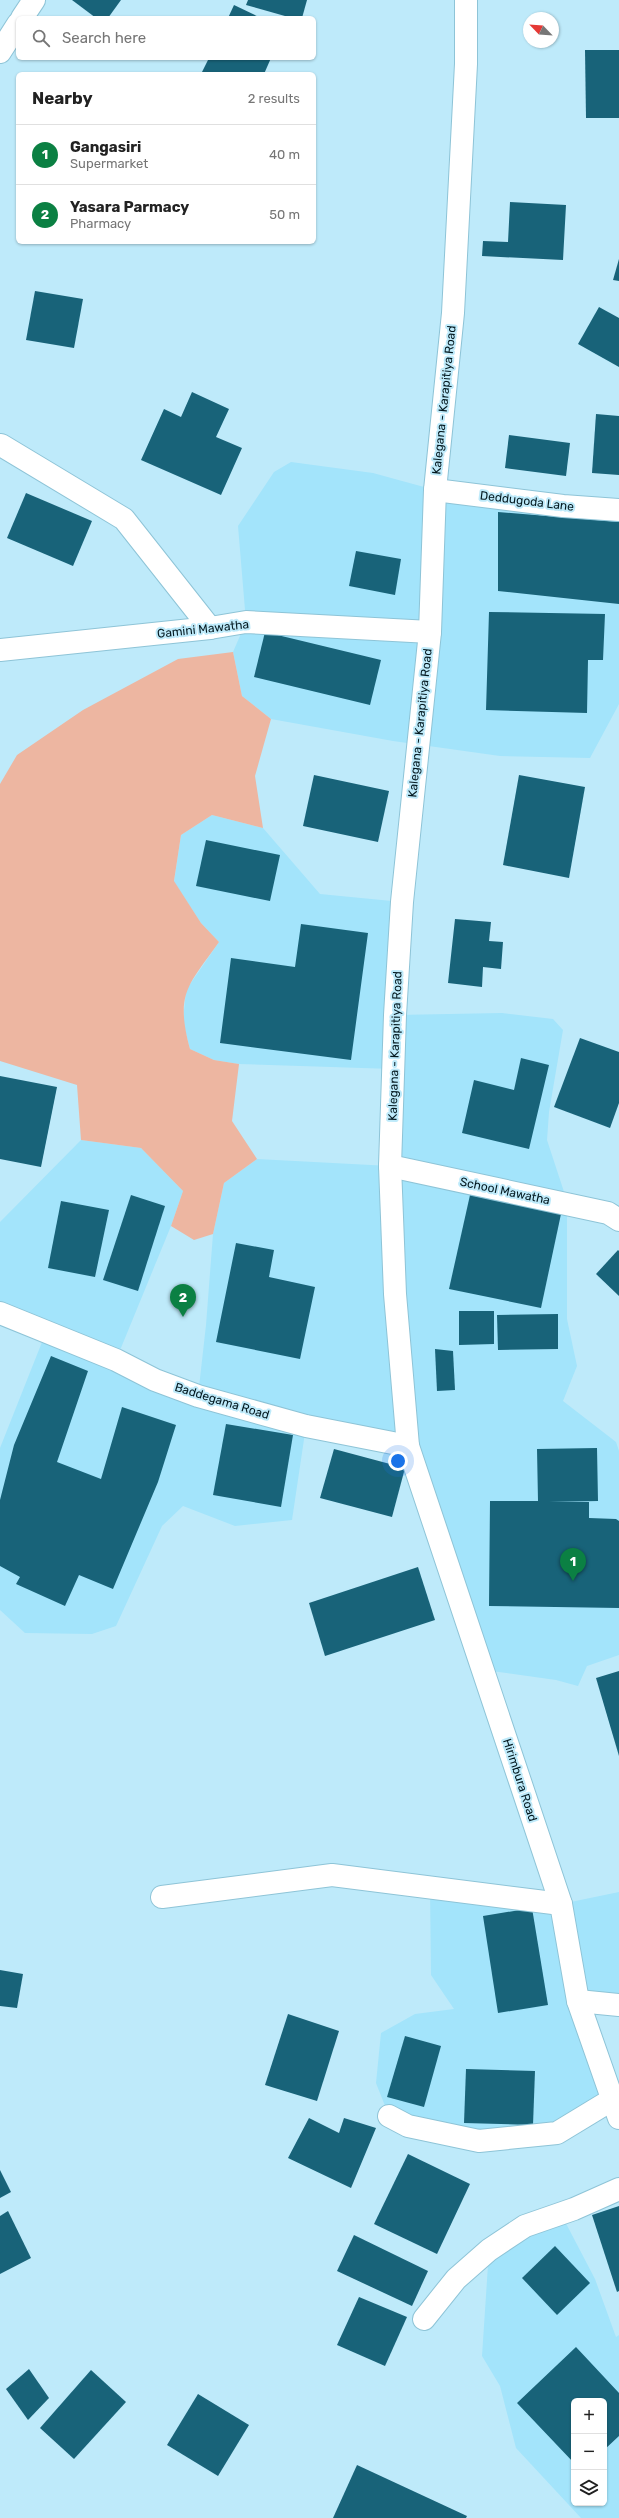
<!DOCTYPE html>
<html lang="en">
<head>
<meta charset="utf-8">
<style>
	body { margin:0; font-family:Rubik,sans-serif; background:#f6f6f6; color:#222 }
	.controls { position:absolute; right:12px; bottom:12px; display:grid; overflow:hidden; border-radius:6px; box-shadow:0 1px 3px #0004 }
	.controls button { width:36px; height:36px; display:grid; place-items:center; padding:0; border:0; border-bottom:1px solid #e0e0e0; background:#fff; color:#222; font:20px sans-serif }
	.compass { position:absolute; left:523px; top:12px; width:36px; height:36px; border-radius:50%; background:#fff; box-shadow:0 1px 3px #0004; rotate:295deg }
	.you { position:absolute; left:398px; top:1461px; width:14px; height:14px; margin:-10px; border:3px solid #fff; border-radius:50%; background:#1a73e8; box-shadow:0 0 0 6px #1a73e833 }
	.badge { display:grid; place-items:center; width:26px; height:26px; border-radius:50%; background:#0b8043; color:#fff; font-size:13px; font-weight:700 }
	.pin { position:absolute; translate:-50% -33px; filter:drop-shadow(0 1px 2px #0008) }
	.pin::after { content:''; position:absolute; top:21px; width:14px; height:12px; background:inherit; clip-path:polygon(0 0,100% 0,50% 100%) }
	.list { margin:0; padding:0; list-style:none }
	h2 { display:flex; justify-content:space-between; align-items:center; height:52px; margin:0; padding:0 16px; font-size:17px }
	h2 small { font-size:13px; font-weight:400; color:#767676 }
	.list li { display:grid; grid-template-columns:26px 1fr auto; gap:12px; align-items:center; box-sizing:border-box; height:60px; padding:0 16px; border-top:1px solid #e0e0e0 }
	.list b { display:block; font-size:15px; white-space:nowrap }
	.list p { margin:0; font-size:13px; white-space:nowrap; color:#767676 }
	.list em { font-size:13px; font-style:normal; color:#767676 }
	.icon { flex:none; width:22px; height:22px; fill:none; stroke:currentColor; stroke-width:2; stroke-linecap:round; stroke-linejoin:round }
	.map { position:relative; flex:none; width:619px; height:2518px; overflow:hidden }
	.search { position:absolute; background:#fff; box-shadow:0 1px 3px #0004; left:16px; top:16px; width:300px; height:44px; display:flex; align-items:center; gap:10px; box-sizing:border-box; padding:0 14px; border-radius:6px; color:#767676; font-size:15px }
	.panel { position:absolute; background:#fff; box-shadow:0 1px 3px #0004; left:16px; top:72px; width:300px; height:172px; border-radius:6px }
	.map>svg:first-child { display:block }
	.built { fill:#a3e4fb; fill-rule:evenodd }
	.green { fill:#edb6a1 }
	.building { fill:#186379 }
	.lines { fill:none; stroke-linecap:round; stroke-linejoin:round }
	.street-casing { stroke:#8ec4d7; stroke-width:24 }
	.secondary-casing { stroke:#8ec4d7; stroke-width:24 }
	.primary-casing { stroke:#8ec4d7; stroke-width:24 }
	.street { stroke:#fff; stroke-width:22 }
	.secondary { stroke:#fff; stroke-width:22 }
	.primary { stroke:#fff; stroke-width:22 }
	.labels { text-anchor:middle; stroke-width:4; stroke-linejoin:round; paint-order:stroke }
	.street-label { font-size:12px; fill:#03181f; stroke:#beeafa }
</style>
</head>
<body>
<div class="map">
<svg width="619" height="2518" viewBox="0 0 619 2518">
	<rect width="100%" height="100%" fill="#beeafa"/>
	<g class="built">
		<polygon points="291,462 373,473 435,490 619,510 619,704 590,758 500,756 393,741 271,719 242,696 233,652 246,622 238,526 274,472"/>
		<polygon points="212,815 263,828 320,894 402,902 396,1015 502,1013 553,1019 563,1030 549,1112 547,1140 567,1201 567,1319 577,1366 563,1401 616,1442 619,1451 619,1655 587,1666 578,1686 556,1680 484,1670 408,1434 306,1426 292,1520 235,1526 183,1506 162,1526 116,1626 92,1634 25,1633 0,1610 0,1448 46,1332 0,1313 0,1222 81,1140 141,1148 183,1191 171,1226 116,1360 198,1396 206,1325 213,1234 224,1183 257,1159 390,1166 393,1069 239,1064 214,1060 190,1049 183,1021 186,990 219,942 201,923 174,882 181,835"/>
		<polygon points="430,1887 561,1904 619,1892 619,2005 579,2001 613,2099 557,2133 479,2141 389,2116 376,2083 381,2033 415,2014 454,2009 431,1975"/>
		<path d="M560,2212L595,2279L616,2337L619,2335V2518H581L516,2448L500,2386L482,2356L489,2250ZM574,2401H604V2503H574Z"/>
	</g>
	<path class="green" d="M233,652L242,696L271,719L255,776L263,828L212,815L181,835L174,881L201,923L219,942C188,986 175,993 190,1049L214,1060L239,1064L232,1121L257,1159L224,1183L213,1234L194,1240L171,1226L183,1191L141,1148L81,1140L77,1085L0,1061V784L17,755L83,710L178,659Z"/>
	<g class="building">
		<polygon points="72,0 121,0 108,18 96,18"/>
		<polygon points="248,0 307,0 302,18 292,18 246,5"/>
		<polygon points="234,5 261,18 228,18"/>
		<polygon points="585,50 619,50 619,118 586,118"/>
		<polygon points="209,58 271,58 264,74 201,74"/>
		<polygon points="510,202 566,205 563,260 482,256 483,241 508,242"/>
		<polygon points="619,259 619,281 613,280"/>
		<polygon points="35,291 83,299 74,348 26,340"/>
		<polygon points="599,307 619,318 619,367 578,344"/>
		<polygon points="192,392 229,409 216,437 242,448 221,495 141,460 164,409 181,417"/>
		<polygon points="596,414 619,416 619,475 592,473"/>
		<polygon points="509,435 570,443 566,476 505,468"/>
		<polygon points="26,493 92,521 73,566 7,538"/>
		<polygon points="498,512 619,522 619,604 498,591"/>
		<polygon points="356,551 401,559 395,595 349,586"/>
		<polygon points="489,612 605,614 603,660 588,660 587,713 486,710"/>
		<polygon points="265,632 381,660 370,705 254,677"/>
		<polygon points="314,775 389,791 378,842 303,826"/>
		<polygon points="519,775 585,787 569,878 503,865"/>
		<polygon points="206,840 280,855 270,901 196,886"/>
		<polygon points="455,919 491,922 489,941 503,942 501,969 483,967 482,987 448,983"/>
		<polygon points="301,924 368,933 351,1060 220,1043 231,958 295,967"/>
		<polygon points="580,1038 619,1052 619,1103 610,1128 554,1107"/>
		<polygon points="521,1058 549,1065 529,1149 462,1133 474,1080 514,1090"/>
		<polygon points="0,1076 57,1087 41,1167 0,1159"/>
		<polygon points="131,1195 165,1206 138,1291 103,1280"/>
		<polygon points="470,1195 561,1214 541,1308 449,1289"/>
		<polygon points="61,1201 109,1210 95,1277 48,1268"/>
		<polygon points="236,1243 274,1250 269,1277 315,1287 300,1359 216,1342"/>
		<polygon points="618,1250 619,1251 619,1296 596,1274"/>
		<polygon points="459,1311 494,1311 494,1344 459,1345"/>
		<polygon points="558,1314 558,1349 498,1350 497,1315"/>
		<polygon points="435,1349 453,1351 455,1390 437,1391"/>
		<polygon points="51,1356 88,1371 57,1462 101,1479 122,1407 176,1425 158,1482 113,1589 79,1575 65,1606 16,1584 20,1577 0,1566 0,1500 14,1445"/>
		<polygon points="226,1424 293,1435 281,1507 213,1495"/>
		<polygon points="597,1448 598,1501 549,1502 589,1502 589,1518 616,1519 619,1521 619,1608 489,1606 490,1501 538,1501 537,1449"/>
		<polygon points="334,1449 405,1468 392,1517 320,1498"/>
		<polygon points="418,1567 435,1620 325,1656 309,1603"/>
		<polygon points="619,1671 619,1756 596,1678"/>
		<polygon points="532,1908 548,2005 498,2013 483,1916"/>
		<polygon points="0,1970 23,1974 17,2008 0,2006"/>
		<polygon points="288,2014 339,2031 317,2101 265,2085"/>
		<polygon points="405,2036 441,2046 424,2107 387,2097"/>
		<polygon points="466,2069 535,2071 533,2125 464,2123"/>
		<polygon points="309,2118 339,2133 344,2118 376,2128 351,2188 288,2158"/>
		<polygon points="408,2154 470,2184 437,2254 374,2224"/>
		<polygon points="0,2170 11,2192 0,2198"/>
		<polygon points="619,2206 619,2291 617,2292 592,2215"/>
		<polygon points="8,2211 31,2258 0,2274 0,2216"/>
		<polygon points="354,2235 428,2271 412,2306 337,2271"/>
		<polygon points="555,2246 590,2283 557,2315 522,2278"/>
		<polygon points="359,2297 407,2317 385,2366 337,2345"/>
		<polygon points="576,2347 619,2393 619,2436 604,2450 604,2401 574,2401 574,2463 517,2403"/>
		<polygon points="29,2369 49,2398 28,2420 6,2389"/>
		<polygon points="91,2370 126,2402 74,2459 40,2428"/>
		<polygon points="198,2394 249,2425 218,2476 167,2445"/>
		<polygon points="357,2465 467,2516 466,2518 333,2518"/>
	</g>
	<g class="lines">
		<defs>
			<g id="street">
				<polyline points="22,18 34,0"/>
				<polyline points="0,52 18,24"/>
				<polyline points="1,445 124,519 210,628"/>
				<polyline points="435,490 563,506 619,510"/>
				<polyline points="0,650 210,628 246,622 430,632"/>
				<polyline points="390,1166 608,1213 619,1220"/>
				<polyline points="162,1897 332,1875 561,1904"/>
				<polyline points="578,2001 619,2005"/>
				<polyline points="389,2116 408,2126 479,2141 557,2133 613,2099"/>
				<polyline points="424,2319 456,2279 489,2250 525,2226 574,2209 619,2189"/>
			</g>
			<polyline id="secondary" points="408,1446 395,1294 390,1166 395,1015 402,902 430,632 435,490 453,313 466,64 466,0"/>
			<polyline id="primary" points="0,1313 116,1360 155,1380 198,1396 306,1426 408,1446 561,1904 578,2001 619,2118"/>
		</defs>
		<use href="#street" class="street-casing"/>
		<use href="#secondary" class="secondary-casing"/>
		<use href="#primary" class="primary-casing"/>
		<use href="#street" class="street"/>
		<use href="#secondary" class="secondary"/>
		<use href="#primary" class="primary"/>
	</g>
	<g class="labels">
		<g class="street-label">
			<text transform="translate(444 400) rotate(-84)" y="4">Kalegana - Karapitiya Road</text>
			<text transform="translate(527 501) rotate(7)" y="4">Deddugoda Lane</text>
			<text transform="translate(203 629) rotate(-6)" y="4">Gamini Mawatha</text>
			<text transform="translate(420 723) rotate(-84)" y="4">Kalegana - Karapitiya Road</text>
			<text transform="translate(395 1046) rotate(-88)" y="4">Kalegana - Karapitiya Road</text>
			<text transform="translate(505 1191) rotate(12)" y="4">School Mawatha</text>
			<text transform="translate(222 1401) rotate(17)" y="4">Baddegama Road</text>
			<text transform="translate(520 1780) rotate(72)" y="4">Hirimbura Road</text>
		</g>
	</g>
</svg>
<div class="controls">
<button>+</button>
<button>−</button>
<button><svg class="icon" aria-label="layers" viewBox="0 0 24 24"><path d="M12 4l9 5-9 5-9-5zM3 14l9 5 9-5"/></svg></button>
</div>
<svg class="compass" viewBox="-18 -18 36 36"><path d="M0-13l5 13h-10z" fill="#e53935"/><path d="M0 13l5-13h-10z" fill="#767676"/></svg>
<div class="you"></div>
<div class="pin badge" style="left:573px;top:1581px">1</div>
<div class="pin badge" style="left:183px;top:1317px">2</div>
<div class="search"><svg class="icon" aria-label="search" viewBox="0 0 24 24"><circle cx="10" cy="10" r="6"/><path d="M15 15l6 6"/></svg>Search here</div>
<section class="panel">
<h2>Nearby<small>2 results</small></h2>
<ul class="list">
<li><span class="badge">1</span><div><b>Gangasiri</b><p>Supermarket</p></div><em>40 m</em></li>
<li><span class="badge">2</span><div><b>Yasara Parmacy</b><p>Pharmacy</p></div><em>50 m</em></li>
</ul>
</section>
</div>
</body>
</html>
